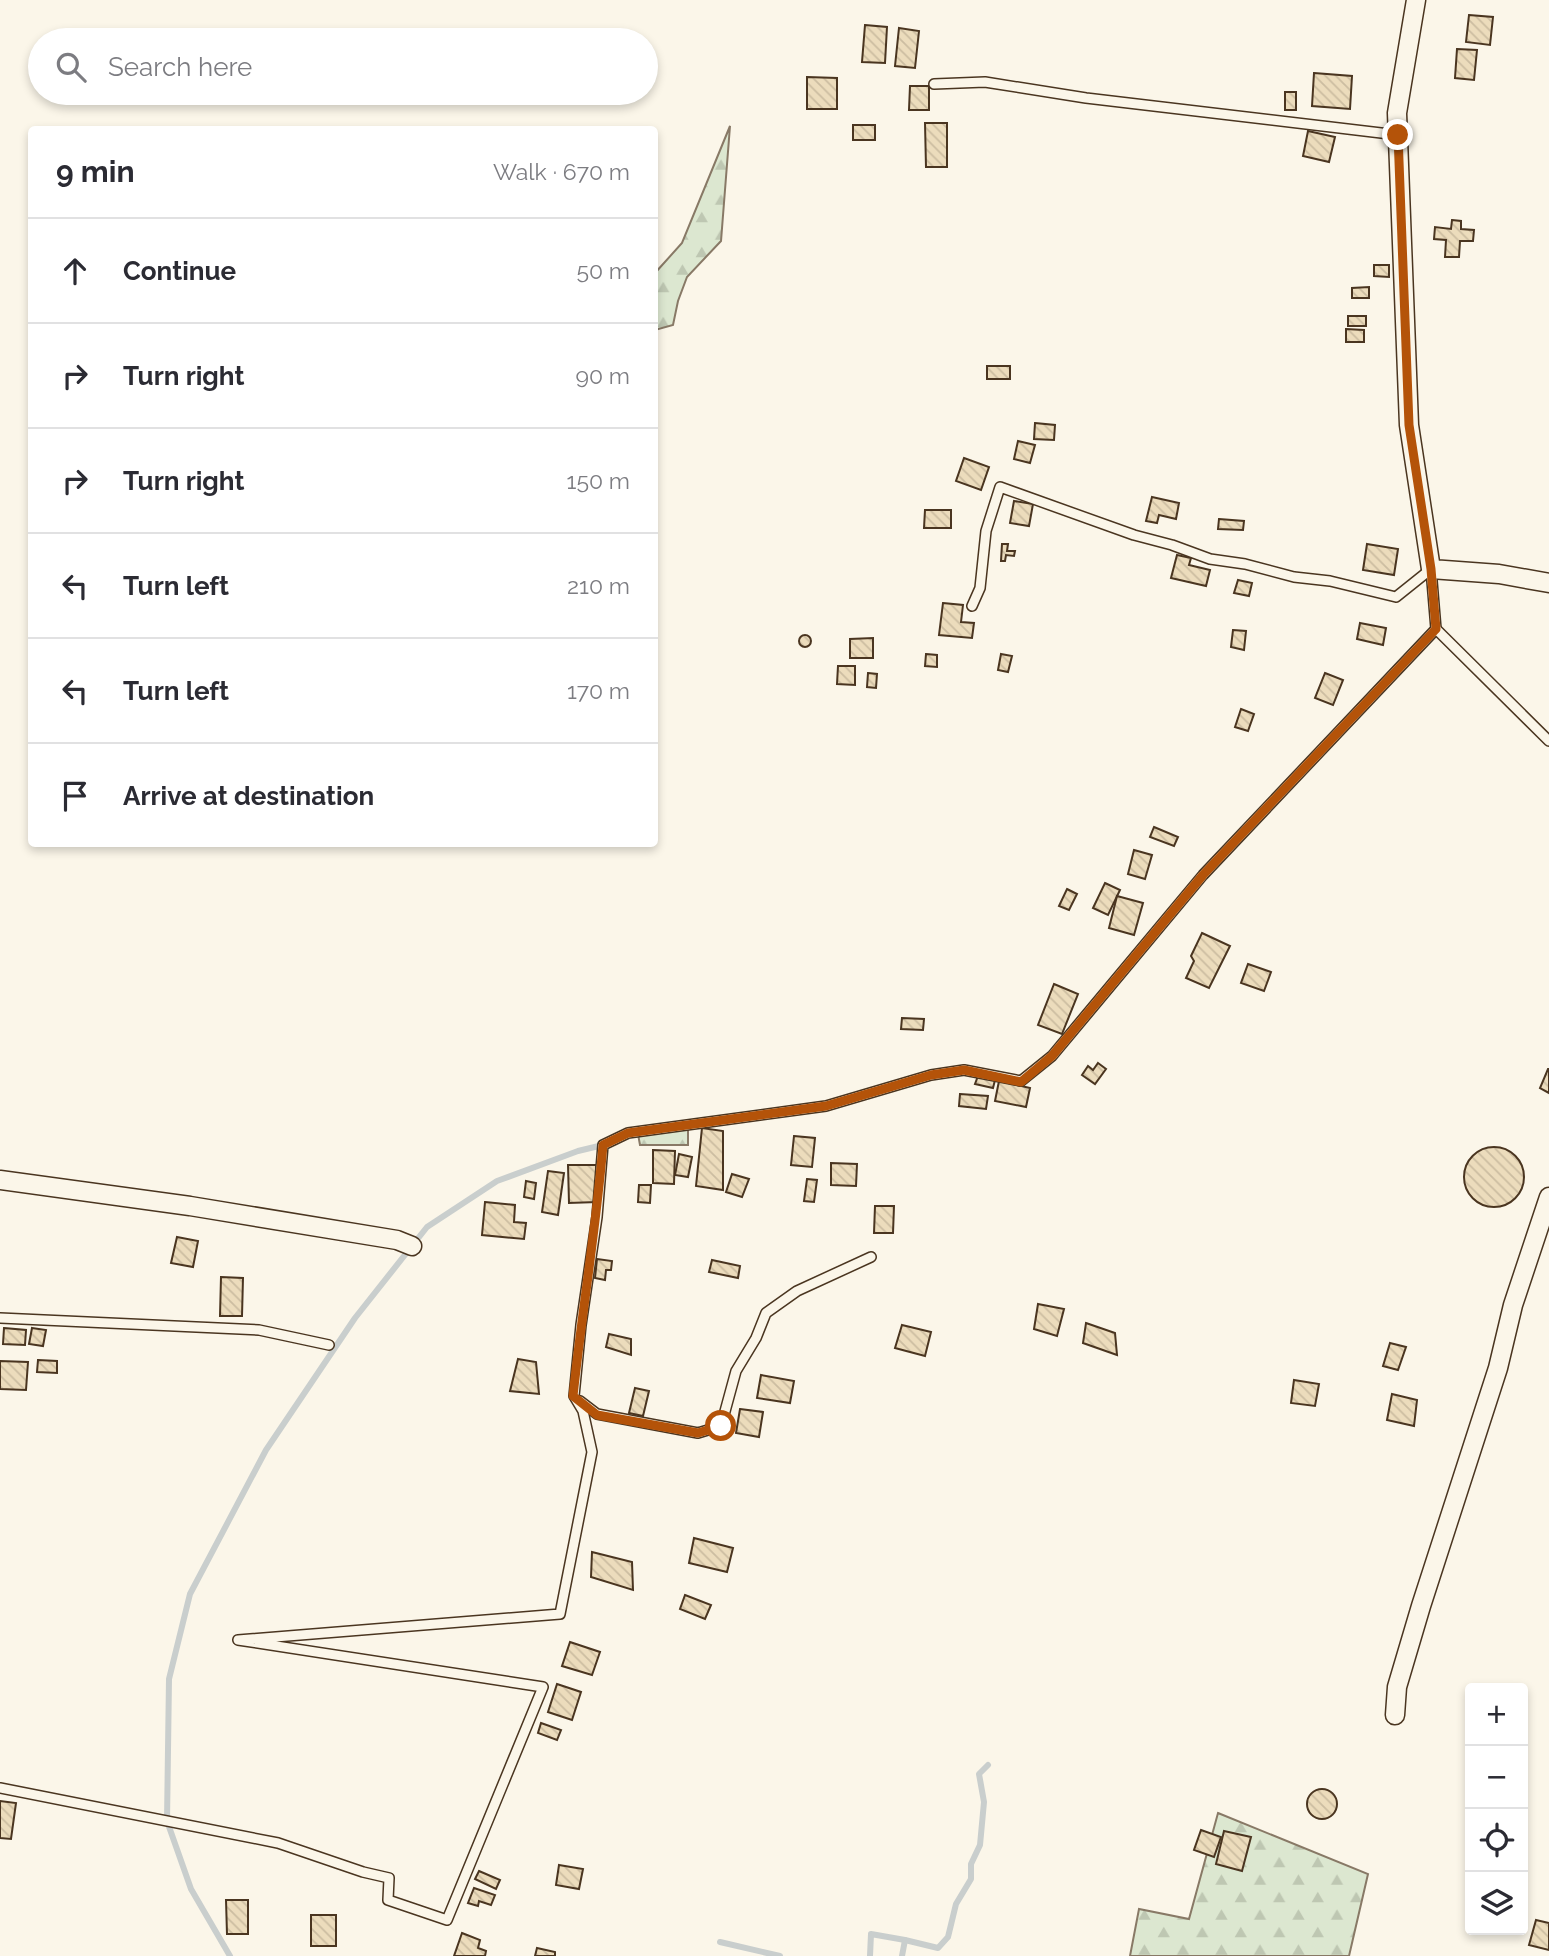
<!DOCTYPE html>
<html lang="en">
<head>
<meta charset="utf-8">
<style>
	body { margin:0; font-family:Raleway,sans-serif; background:#f2f2f3; color:#2b2b33 }
	.controls { position:absolute; right:21px; bottom:21px; display:grid; overflow:hidden; border-radius:7px; box-shadow:0 4px 10px #0003 }
	.controls button { width:63px; height:63px; display:grid; place-items:center; padding:0; border:0; border-bottom:2px solid #e1e1e2; background:#fff; color:#2b2b33; font:35px sans-serif }
	.stop { position:absolute; width:21px; height:21px; margin:-16px; border:5px solid #b45309; border-radius:50%; background:#fff }
	.stop.end { background:#b45309; border-color:#fff; box-shadow:0 2px 7px #0008 }
	.list { margin:0; padding:0; list-style:none }
	h2 { display:flex; justify-content:space-between; align-items:center; height:91px; margin:0; padding:0 28px; font-size:30px }
	h2 small { font-size:23px; font-weight:400; color:#7c7c81 }
	.list li { display:grid; grid-template-columns:46px 1fr auto; gap:21px; align-items:center; box-sizing:border-box; height:105px; padding:0 28px; border-top:2px solid #e1e1e2 }
	.list b { display:block; font-size:26px; white-space:nowrap }
	.list em { font-size:23px; font-style:normal; color:#7c7c81 }
	.icon { flex:none; width:38px; height:38px; fill:none; stroke:currentColor; stroke-width:2; stroke-linecap:round; stroke-linejoin:round }
	.map { position:relative; flex:none; width:1549px; height:1956px; overflow:hidden }
	.search { position:absolute; background:#fff; box-shadow:0 4px 10px #0003; left:28px; top:28px; width:630px; height:77px; display:flex; align-items:center; gap:18px; box-sizing:border-box; padding:0 24px; border-radius:38px; color:#7c7c81; font-size:26px }
	.panel { position:absolute; background:#fff; box-shadow:0 4px 10px #0003; left:28px; top:126px; width:630px; height:721px; border-radius:7px }
	.map>svg:first-child { display:block }
	.forest { fill:url(#forest-firs); stroke:#887966; stroke-width:2 }
	.lines { fill:none; stroke-linecap:round; stroke-linejoin:round }
	.stream { stroke:#c9cecd; stroke-width:6 }
	.building { fill:url(#building-back-hatch); stroke:#4a3520; stroke-width:2 }
	.service-casing { stroke:#4a3520; stroke-width:12 }
	.minor-casing { stroke:#4a3520; stroke-width:21 }
	.service { stroke:#fbf6e9; stroke-width:9 }
	.minor { stroke:#fbf6e9; stroke-width:18 }
	.route { stroke:#b45309; stroke-width:9 }
</style>
</head>
<body>
<div class="map">
<svg width="1549" height="1956" viewBox="0 0 1549 1956">
	<defs>
		<pattern id="forest-firs" width="22" height="20" patternUnits="userSpaceOnUse" patternTransform="scale(1.75)"><rect width="22" height="20" fill="#dce7d0"/><path d="M5 1l3.5 6h-7zM16 11l3.5 6h-7z" fill="#bec7b2"/></pattern>
		<pattern id="building-back-hatch" width="6" height="6" patternUnits="userSpaceOnUse" patternTransform="scale(1.75)"><rect width="6" height="6" fill="#ecdcbc"/><path d="M-1 5l2 2M0 0l6 6M5-1l2 2" fill="none" stroke="#ccbda1"/></pattern>
	</defs>
	<rect width="100%" height="100%" fill="#fbf6e9"/>
	<g class="forest">
		<polygon points="730,126 721,241 687,277 678,301 673,325 655,330 655,273 682,243"/>
		<polygon points="688,1127 688,1145 640,1145 638,1134"/>
		<polygon points="1218,1813 1368,1874 1349,1956 1130,1956 1139,1909 1189,1919"/>
	</g>
	<g class="lines">
		<g class="stream">
			<polyline points="720,1942 780,1956"/>
			<polyline points="230,1956 191,1889 167,1821 169,1679 190,1594 266,1450 355,1318 427,1227 497,1181 578,1151 603,1145"/>
			<polyline points="870,1956 871,1934 905,1940"/>
			<polyline points="902,1956 905,1940 938,1948 948,1937 956,1904 971,1879 971,1864 980,1845 984,1802 979,1774 988,1765"/>
		</g>
	</g>
	<g class="building">
		<polygon points="1469,15 1493,17 1490,45 1466,42"/>
		<polygon points="865,25 887,27 885,63 862,62"/>
		<polygon points="899,28 919,31 915,68 895,66"/>
		<polygon points="1457,49 1477,50 1474,80 1455,78"/>
		<polygon points="1314,73 1352,76 1350,109 1312,106"/>
		<polygon points="807,77 837,78 837,109 807,109"/>
		<polygon points="910,86 929,86 929,110 909,110"/>
		<rect x="1285" y="92" width="11" height="18"/>
		<polygon points="925,123 947,123 947,167 926,167"/>
		<rect x="853" y="125" width="22" height="15"/>
		<polygon points="1308,131 1335,137 1329,162 1303,156"/>
		<polygon points="1452,220 1461,221 1461,229 1474,230 1473,241 1460,241 1459,257 1445,257 1446,240 1434,239 1435,227 1451,229"/>
		<polygon points="1374,265 1389,265 1389,277 1374,276"/>
		<polygon points="1369,287 1369,298 1352,298 1352,288"/>
		<rect x="1348" y="316" width="18" height="10"/>
		<polygon points="1346,329 1364,330 1364,342 1346,342"/>
		<rect x="987" y="366" width="23" height="13"/>
		<polygon points="1035,423 1055,425 1054,440 1034,439"/>
		<polygon points="1018,441 1035,445 1030,463 1014,459"/>
		<polygon points="964,458 989,467 981,490 956,481"/>
		<polygon points="1152,497 1179,503 1176,519 1159,515 1157,523 1146,521"/>
		<polygon points="1014,501 1033,504 1029,526 1010,523"/>
		<polygon points="925,510 951,510 951,528 924,528"/>
		<polygon points="1219,519 1244,521 1243,530 1218,529"/>
		<polygon points="1002,544 1008,544 1007,551 1015,551 1014,556 1006,555 1005,561 1001,561"/>
		<polygon points="1367,544 1398,549 1394,575 1363,570"/>
		<polygon points="1177,555 1191,558 1189,565 1210,570 1206,586 1171,578"/>
		<polygon points="1238,580 1252,583 1249,596 1234,593"/>
		<polygon points="943,603 963,605 961,622 974,623 972,638 939,635"/>
		<polygon points="1360,623 1386,628 1383,645 1357,639"/>
		<polygon points="1233,630 1246,631 1244,650 1231,647"/>
		<circle cx="805" cy="641" r="6"/>
		<polygon points="873,638 873,658 850,658 850,639"/>
		<polygon points="926,654 937,655 937,667 925,666"/>
		<polygon points="1001,654 1012,656 1008,672 998,670"/>
		<polygon points="838,666 855,666 855,685 837,684"/>
		<polygon points="868,673 877,674 876,688 867,687"/>
		<polygon points="1325,673 1343,680 1333,705 1315,698"/>
		<polygon points="1241,709 1254,714 1248,731 1235,727"/>
		<polygon points="1154,827 1178,837 1174,846 1150,837"/>
		<polygon points="1134,850 1152,855 1145,879 1128,874"/>
		<polygon points="1105,883 1120,890 1108,915 1093,908"/>
		<polygon points="1067,889 1077,894 1069,910 1059,906"/>
		<polygon points="1117,896 1143,903 1134,935 1109,928"/>
		<polygon points="1202,933 1230,946 1209,988 1186,978 1194,961 1191,956"/>
		<polygon points="1248,964 1271,972 1264,991 1241,983"/>
		<polygon points="1054,984 1078,994 1062,1034 1038,1025"/>
		<polygon points="902,1018 924,1019 923,1030 901,1029"/>
		<polygon points="1098,1063 1106,1069 1095,1084 1082,1075 1088,1066 1093,1070"/>
		<polygon points="1548,1069 1549,1069 1549,1093 1540,1088"/>
		<polygon points="978,1076 995,1080 993,1088 975,1084"/>
		<polygon points="999,1081 1030,1088 1026,1107 995,1101"/>
		<polygon points="960,1094 988,1096 986,1109 959,1106"/>
		<polygon points="702,1128 723,1131 723,1190 696,1186"/>
		<polygon points="794,1136 815,1138 812,1167 791,1165"/>
		<circle cx="1494" cy="1177" r="30"/>
		<polygon points="653,1150 675,1151 674,1184 653,1183"/>
		<polygon points="679,1154 692,1157 688,1177 675,1175"/>
		<polygon points="831,1163 857,1164 856,1186 831,1185"/>
		<polygon points="568,1165 596,1165 597,1202 569,1203"/>
		<polygon points="548,1171 564,1173 558,1215 542,1212"/>
		<polygon points="732,1174 749,1179 742,1197 726,1192"/>
		<polygon points="807,1179 817,1180 814,1202 804,1201"/>
		<polygon points="526,1181 536,1183 534,1199 524,1197"/>
		<polygon points="639,1185 651,1185 650,1203 638,1202"/>
		<polygon points="485,1202 515,1205 514,1222 526,1223 524,1239 482,1235"/>
		<polygon points="875,1206 894,1206 893,1233 874,1233"/>
		<polygon points="177,1237 198,1241 193,1267 171,1263"/>
		<polygon points="597,1259 612,1261 611,1270 606,1270 605,1280 595,1278"/>
		<polygon points="712,1260 740,1266 738,1278 709,1272"/>
		<polygon points="221,1277 243,1278 242,1316 220,1316"/>
		<polygon points="1038,1304 1064,1309 1057,1336 1034,1329"/>
		<polygon points="1086,1323 1115,1333 1117,1355 1083,1343"/>
		<polygon points="902,1325 931,1332 925,1356 895,1348"/>
		<polygon points="4,1328 26,1330 25,1345 3,1344"/>
		<polygon points="32,1328 46,1330 43,1346 29,1344"/>
		<polygon points="609,1334 631,1339 631,1355 606,1347"/>
		<polygon points="1390,1343 1406,1347 1398,1370 1383,1366"/>
		<polygon points="518,1359 536,1362 539,1394 510,1391"/>
		<polygon points="38,1360 57,1361 57,1373 37,1372"/>
		<polygon points="0,1361 28,1362 26,1390 0,1389"/>
		<polygon points="761,1375 794,1381 790,1403 757,1398"/>
		<polygon points="1294,1380 1319,1384 1315,1406 1291,1403"/>
		<polygon points="635,1388 649,1391 643,1416 629,1413"/>
		<polygon points="1392,1394 1417,1400 1414,1426 1387,1420"/>
		<polygon points="740,1409 763,1412 759,1437 736,1433"/>
		<polygon points="694,1538 733,1548 727,1572 689,1563"/>
		<polygon points="592,1552 632,1562 633,1590 591,1577"/>
		<polygon points="685,1595 711,1605 705,1619 680,1609"/>
		<polygon points="570,1642 600,1652 592,1675 562,1666"/>
		<polygon points="557,1684 581,1692 572,1720 548,1712"/>
		<polygon points="541,1723 561,1730 557,1740 538,1733"/>
		<circle cx="1322" cy="1804" r="15"/>
		<polygon points="0,1801 16,1803 11,1839 0,1838"/>
		<polygon points="1201,1830 1221,1837 1214,1857 1194,1850"/>
		<polygon points="1224,1831 1251,1837 1242,1871 1216,1864"/>
		<polygon points="559,1865 583,1869 579,1889 556,1885"/>
		<polygon points="479,1871 500,1880 496,1889 475,1879"/>
		<polygon points="474,1888 495,1895 491,1905 479,1901 478,1906 468,1903"/>
		<polygon points="226,1900 248,1900 248,1934 227,1934"/>
		<rect x="311" y="1915" width="25" height="31"/>
		<polygon points="1536,1920 1549,1923 1549,1950 1529,1945"/>
		<polygon points="462,1933 480,1940 478,1948 486,1951 485,1956 454,1956"/>
		<polygon points="537,1948 555,1952 555,1956 535,1956"/>
	</g>
	<g class="lines">
		<defs>
			<g id="service">
				<polyline points="934,84 985,82 1086,98 1398,135"/>
				<polyline points="972,606 980,588 986,531 1000,487 1134,535 1172,545 1210,559 1245,564 1294,577 1330,581 1396,597 1431,569"/>
				<polyline points="1436,629 1549,741"/>
				<polyline points="0,1318 259,1330 329,1345"/>
				<polyline points="580,1401 597,1414 698,1433 721,1426 736,1371 756,1338 766,1313 797,1291 871,1257"/>
				<polyline points="0,1788 278,1843 363,1872 389,1878 388,1900 447,1920 543,1687 238,1640 560,1614 592,1452 583,1411 574,1396 581,1325 597,1217 603,1145 628,1133 826,1106 931,1075 964,1070 1021,1081 1052,1056 1203,875 1436,629 1431,569"/>
			</g>
			<g id="minor">
				<polyline points="1416,0 1397,113 1409,425 1431,569 1499,574 1549,583"/>
				<polyline points="0,1180 190,1206 397,1240 412,1246"/>
				<polyline points="1395,1715 1397,1687 1421,1606 1498,1368 1513,1305 1549,1197"/>
			</g>
		</defs>
		<use href="#service" class="service-casing"/>
		<use href="#minor" class="minor-casing"/>
		<use href="#service" class="service"/>
		<use href="#minor" class="minor"/>
	</g>
	<g class="lines">
		<path class="route" d="M721,1426L698,1433L597,1415L573,1396C582,1312 596,1229 603,1145L628,1133L826,1106L931,1075L964,1070L1021,1082L1052,1056L1203,875L1436,629L1431,569L1409,425L1398,135"/>
	</g>
</svg>
<div class="controls">
<button>+</button>
<button>−</button>
<button><svg class="icon" aria-label="locate" viewBox="0 0 24 24"><circle cx="12" cy="12" r="6"/><path d="M12 2v4M12 18v4M2 12h4M18 12h4"/></svg></button>
<button><svg class="icon" aria-label="layers" viewBox="0 0 24 24"><path d="M12 4l9 5-9 5-9-5zM3 14l9 5 9-5"/></svg></button>
</div>
<div class="stop" style="left:721px;top:1426px"></div>
<div class="stop end" style="left:1398px;top:135px"></div>
<div class="search"><svg class="icon" aria-label="search" viewBox="0 0 24 24"><circle cx="10" cy="10" r="6"/><path d="M15 15l6 6"/></svg>Search here</div>
<section class="panel">
<h2>9 min<small>Walk · 670 m</small></h2>
<ul class="list">
<li><svg class="icon" aria-label="ahead" viewBox="0 0 24 24"><path d="M12 20V5M6 11l6-6 6 6"/></svg><div><b>Continue</b></div><em>50 m</em></li>
<li><svg class="icon" aria-label="right" viewBox="0 0 24 24"><path d="M7 20v-9h11M14 6l5 5-5 5"/></svg><div><b>Turn right</b></div><em>90 m</em></li>
<li><svg class="icon" aria-label="right" viewBox="0 0 24 24"><path d="M7 20v-9h11M14 6l5 5-5 5"/></svg><div><b>Turn right</b></div><em>150 m</em></li>
<li><svg class="icon" aria-label="left" viewBox="0 0 24 24"><path d="M17 20v-9H6M10 6l-5 5 5 5"/></svg><div><b>Turn left</b></div><em>210 m</em></li>
<li><svg class="icon" aria-label="left" viewBox="0 0 24 24"><path d="M17 20v-9H6M10 6l-5 5 5 5"/></svg><div><b>Turn left</b></div><em>170 m</em></li>
<li><svg class="icon" aria-label="arrive" viewBox="0 0 24 24"><path d="M6 21V4h12l-3 4 3 4H6"/></svg><div><b>Arrive at destination</b></div></li>
</ul>
</section>
</div>
</body>
</html>
